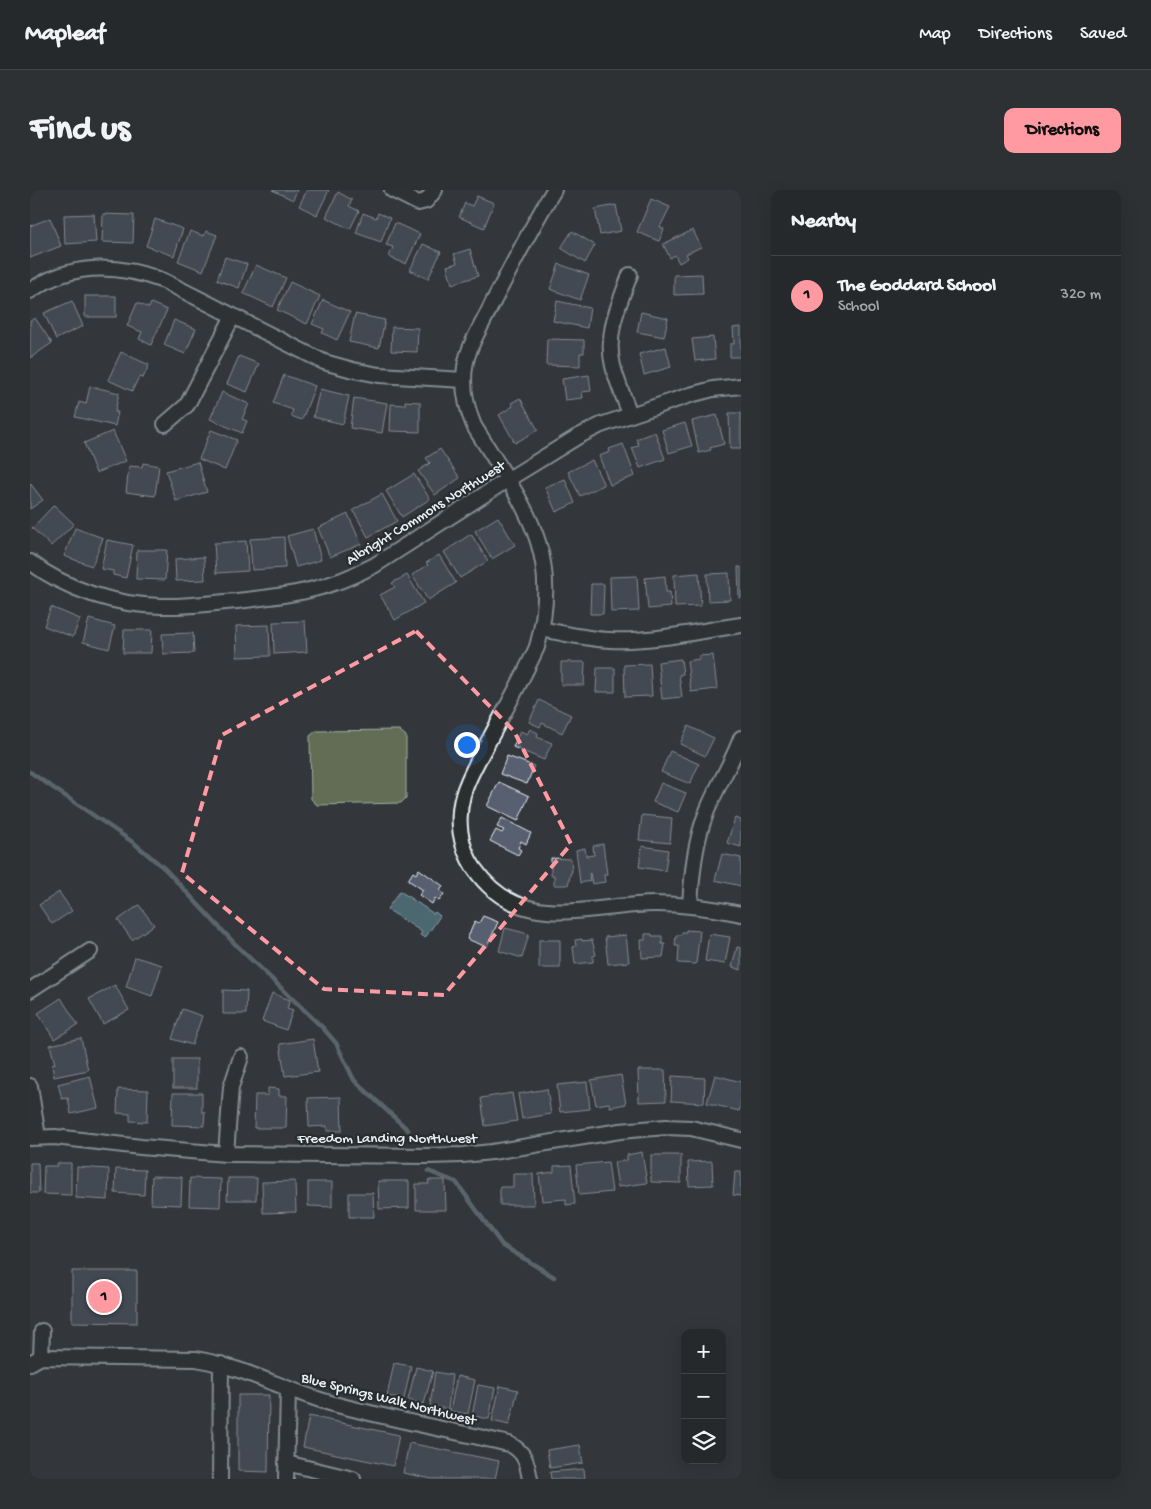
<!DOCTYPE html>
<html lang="en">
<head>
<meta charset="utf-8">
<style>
	body { margin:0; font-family:"Gochi Hand",sans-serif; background:#2e3134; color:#f1f3f6 }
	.controls { position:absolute; right:15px; bottom:15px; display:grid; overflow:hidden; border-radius:10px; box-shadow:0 5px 20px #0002 }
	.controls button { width:45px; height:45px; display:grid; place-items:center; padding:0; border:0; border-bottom:1px solid #424548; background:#26292c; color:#f1f3f6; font:25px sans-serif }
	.you { position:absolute; left:436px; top:554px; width:18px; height:18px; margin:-12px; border:4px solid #fff; border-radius:50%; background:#1a73e8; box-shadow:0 0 0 8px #1a73e833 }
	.badge { display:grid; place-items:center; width:32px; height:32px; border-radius:50%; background:#ff9aa2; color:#111; font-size:16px; font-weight:700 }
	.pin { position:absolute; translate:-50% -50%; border:2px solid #fff; box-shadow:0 1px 5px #0006 }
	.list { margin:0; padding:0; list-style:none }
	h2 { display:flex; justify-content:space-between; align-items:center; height:65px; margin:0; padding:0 20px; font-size:21px }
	h2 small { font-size:16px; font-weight:400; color:#a4a6a9 }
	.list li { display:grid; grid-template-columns:32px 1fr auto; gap:15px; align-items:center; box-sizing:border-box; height:80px; padding:0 20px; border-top:1px solid #424548 }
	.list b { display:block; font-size:19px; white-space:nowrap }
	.list p { margin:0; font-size:16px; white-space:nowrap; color:#a4a6a9 }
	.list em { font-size:16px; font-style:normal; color:#a4a6a9 }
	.icon { flex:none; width:28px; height:28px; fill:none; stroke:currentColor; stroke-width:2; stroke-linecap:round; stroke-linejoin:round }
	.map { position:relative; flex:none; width:711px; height:1289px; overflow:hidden; border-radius:10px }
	header { display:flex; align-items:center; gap:30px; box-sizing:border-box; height:70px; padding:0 25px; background:#26292c; border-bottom:1px solid #424548 }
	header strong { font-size:24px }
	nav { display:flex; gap:28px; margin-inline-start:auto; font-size:18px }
	.intro { display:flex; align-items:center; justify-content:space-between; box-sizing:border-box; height:120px; padding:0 30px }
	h1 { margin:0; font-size:35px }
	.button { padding:12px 22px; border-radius:10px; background:#ff9aa2; color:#111; font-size:18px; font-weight:700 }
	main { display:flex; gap:30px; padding:0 30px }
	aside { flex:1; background:#26292c; border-radius:10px; box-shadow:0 5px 20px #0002 }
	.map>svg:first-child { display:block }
	.green { fill:#636d54; stroke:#a6afa6 }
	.water { fill:#4c6771; stroke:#8a9ea7 }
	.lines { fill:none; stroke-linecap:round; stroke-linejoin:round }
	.stream { stroke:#8a9ea7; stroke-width:4.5 }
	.building { fill:#585e6f; stroke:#e8f1f8 }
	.minor-casing { stroke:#e8f1f8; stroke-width:18 }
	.minor { stroke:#2a2d2e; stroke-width:14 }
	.marked { fill:none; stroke:#ff9aa2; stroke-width:4; stroke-dasharray:10 6; stroke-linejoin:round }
	.labels { text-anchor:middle; stroke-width:4.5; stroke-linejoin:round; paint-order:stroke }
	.street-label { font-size:15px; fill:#e8f1f8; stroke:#2a2d2e }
</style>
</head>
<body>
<header>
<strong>Mapleaf</strong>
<nav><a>Map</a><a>Directions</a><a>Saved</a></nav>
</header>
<div class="intro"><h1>Find us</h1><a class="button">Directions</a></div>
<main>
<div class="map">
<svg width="711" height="1289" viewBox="0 0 711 1289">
	<rect width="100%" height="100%" fill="#33373b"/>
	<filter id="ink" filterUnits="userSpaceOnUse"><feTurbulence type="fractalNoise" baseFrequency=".02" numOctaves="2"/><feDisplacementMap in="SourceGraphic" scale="10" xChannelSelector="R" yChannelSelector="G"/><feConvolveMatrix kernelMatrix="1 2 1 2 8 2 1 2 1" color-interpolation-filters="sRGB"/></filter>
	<g filter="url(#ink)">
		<polygon class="green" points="369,540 376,546 376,608 371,613 287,615 281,609 280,546 286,541"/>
		<polygon class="water" points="370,701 404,724 405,722 410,726 395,748 390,745 392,742 357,719"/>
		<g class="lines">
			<g class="stream">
				<polyline points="0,582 104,653 135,679 205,754 293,838 306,853 324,890 378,940"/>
				<polyline points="398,981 426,992 472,1055 524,1087"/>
			</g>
		</g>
		<g class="building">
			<polygon points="242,0 267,0 263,10"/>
			<polygon points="277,0 299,0 287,25 269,16"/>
			<polygon points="308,2 322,10 319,16 329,21 320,39 296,27"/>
			<polygon points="447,6 464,13 454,38 429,27 435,13 442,16"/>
			<polygon points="621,9 640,17 630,37 634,39 629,51 607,42"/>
			<polygon points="586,15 591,41 570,45 565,19"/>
			<polygon points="333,23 346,28 348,23 360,28 351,52 326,43"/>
			<polygon points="64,24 66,52 35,54 34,25"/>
			<polygon points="73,24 104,25 103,53 72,52"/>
			<polygon points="20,28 31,56 0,68 0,36"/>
			<polygon points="125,29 153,39 144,66 116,56"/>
			<polygon points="365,33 390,44 376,74 359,67 363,57 356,55"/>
			<polygon points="663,40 671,57 656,64 658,68 649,73 645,65 640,68 633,54"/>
			<polygon points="160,41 174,46 176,41 187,45 173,81 148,71"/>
			<polygon points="542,41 565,55 555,73 531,58"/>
			<polygon points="393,54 411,62 398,89 380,80"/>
			<polygon points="440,59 448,86 422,94 417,76 427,73 424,64"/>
			<polygon points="195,67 217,74 209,98 187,90"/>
			<polygon points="529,74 559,85 550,110 520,99"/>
			<polygon points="226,75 256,88 243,117 213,103"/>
			<polygon points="672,84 673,104 644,105 644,85"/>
			<polygon points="260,92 290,106 277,134 247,120"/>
			<rect x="55" y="106" width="31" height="21"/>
			<polygon points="293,110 320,122 307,150 292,143 294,139 282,134"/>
			<polygon points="42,111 53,136 26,149 14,123"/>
			<polygon points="527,111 560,118 557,138 523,131"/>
			<polygon points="107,113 119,118 121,113 137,120 121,155 109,149 112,142 97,136"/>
			<polygon points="611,122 638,128 634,147 607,142"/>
			<polygon points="325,124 355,130 349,158 319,152"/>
			<polygon points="5,128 22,153 0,168 0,131"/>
			<polygon points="144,130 166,139 155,164 134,155"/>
			<polygon points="362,137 388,138 387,162 361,161"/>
			<polygon points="711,137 711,167 700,167 700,154 704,154 703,138"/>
			<polygon points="683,147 685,169 665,171 662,149"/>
			<polygon points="517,149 554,150 554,163 550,163 550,176 516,175"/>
			<polygon points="636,157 641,177 614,185 609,164"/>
			<polygon points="91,162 119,175 113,188 109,187 102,201 78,190"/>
			<polygon points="209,166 229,174 217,202 197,194"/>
			<polygon points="254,185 285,196 272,230 261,226 263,220 243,213"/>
			<polygon points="559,185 561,201 552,202 553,208 535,210 532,189"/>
			<polygon points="60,196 89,203 85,222 88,222 85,236 45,227 49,212 56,214"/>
			<polygon points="290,199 319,206 313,234 283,227"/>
			<polygon points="192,202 219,214 212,229 217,231 212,243 180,229"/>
			<polygon points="324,208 357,213 352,243 320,238"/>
			<polygon points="490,208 508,240 485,253 469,225 483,216 481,213"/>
			<polygon points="375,211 390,212 390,242 360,241 361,214 375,215"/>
			<polygon points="699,223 711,223 711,259 700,259"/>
			<polygon points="687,225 694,254 680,258 681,260 669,263 662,231"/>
			<polygon points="655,233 662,256 639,263 632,240"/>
			<polygon points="181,240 207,250 195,280 169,269"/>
			<polygon points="83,241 96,271 66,283 54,253"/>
			<polygon points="625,242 635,269 610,278 602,258 609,255 606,249"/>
			<polygon points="593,254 605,286 580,295 569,266 580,262 579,259"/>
			<polygon points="410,259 430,288 405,305 388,281 400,273 396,268"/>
			<polygon points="562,270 574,295 550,306 538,282"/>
			<polygon points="168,272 177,302 146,311 136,281"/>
			<polygon points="113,273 129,276 125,306 96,302 99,276 112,277"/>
			<polygon points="384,284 400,309 372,327 356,301"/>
			<polygon points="535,289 545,313 526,322 515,297"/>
			<polygon points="0,293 13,310 0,319"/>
			<polygon points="352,304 367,331 338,347 323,320"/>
			<polygon points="24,315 44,334 21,356 2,338"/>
			<polygon points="318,324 331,354 300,367 288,338"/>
			<polygon points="468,327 485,355 462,369 445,341"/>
			<polygon points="45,338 73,348 62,376 34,366"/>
			<polygon points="283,339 291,370 266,377 257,346"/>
			<polygon points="441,344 458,371 430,388 414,362"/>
			<polygon points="254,347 255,378 222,380 220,349"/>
			<polygon points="77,350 103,355 96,388 83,385 83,381 71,379"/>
			<polygon points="216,351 218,381 186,383 184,353"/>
			<polygon points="107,360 137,360 135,390 106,389"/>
			<polygon points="409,365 426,393 398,410 382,385 398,375 396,373"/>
			<polygon points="174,367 175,390 146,391 145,369"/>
			<polygon points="708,377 711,377 711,408 709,408"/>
			<polygon points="669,383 671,416 645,417 644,385"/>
			<polygon points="699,383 700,410 678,411 677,384"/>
			<polygon points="377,385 394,413 365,430 350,405 365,397 362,393"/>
			<polygon points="607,386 609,421 581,422 580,387"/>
			<polygon points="635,386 636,402 640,402 641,417 618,419 615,388"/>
			<polygon points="561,394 574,394 573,424 560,424"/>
			<polygon points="21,417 50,429 43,447 14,436"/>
			<polygon points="59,429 85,436 79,459 53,452"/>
			<polygon points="275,431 277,462 244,464 243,432"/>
			<polygon points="239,435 240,466 207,467 206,436"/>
			<polygon points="94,440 122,440 121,463 93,463"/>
			<polygon points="163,443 164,463 133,464 132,444"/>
			<polygon points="683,465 687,499 661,502 657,471 669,469 669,466"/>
			<polygon points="651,469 653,484 649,485 652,507 632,509 628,472"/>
			<polygon points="531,472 555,472 554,495 531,495"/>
			<polygon points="620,474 622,506 595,507 594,475"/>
			<polygon points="567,478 585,478 585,502 566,502"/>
			<polygon points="509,510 541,525 532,543 512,533 510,537 499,532"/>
			<polygon points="658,536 684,548 675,566 650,554"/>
			<polygon points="500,539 508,543 507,547 522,553 514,570 483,557 490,541 497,544"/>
			<polygon points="640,561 669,574 660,594 631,582"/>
			<polygon points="477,566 504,576 497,594 470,584"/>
			<polygon points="469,592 499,606 488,631 457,616"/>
			<polygon points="631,593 656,603 648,622 623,612"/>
			<polygon points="612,625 642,628 640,653 609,650"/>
			<polygon points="472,628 501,643 496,654 491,651 488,658 491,660 488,665 460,651 466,640 472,643 474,640 467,637"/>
			<polygon points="705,628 711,630 711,657 697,653"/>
			<polygon points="573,654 577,684 574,684 575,692 562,694 560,683 559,684 560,691 550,693 546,660 555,658 556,666 564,665 563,656"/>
			<polygon points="612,656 638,660 635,681 609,677"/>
			<polygon points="692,664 711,668 711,696 685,690"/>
			<polygon points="521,668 541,669 542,682 541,682 538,695 524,695 524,685 521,685"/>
			<polygon points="389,679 413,696 410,701 414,704 409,711 405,708 402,714 389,705 393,700 378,690 383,682 386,684"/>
			<polygon points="29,702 42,721 22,734 9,715"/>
			<polygon points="109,715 124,735 102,750 88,730"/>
			<polygon points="453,726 468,732 457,757 437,749 445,731 449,733"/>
			<polygon points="475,738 499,744 492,768 469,761"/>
			<polygon points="656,740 670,741 666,774 648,773 649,756 645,756 646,745 651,745 652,742 656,742"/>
			<polygon points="615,744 622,744 622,746 632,746 632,754 635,754 633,767 612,768 611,750 615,750"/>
			<polygon points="679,744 700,747 695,774 675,771"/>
			<polygon points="596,745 599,772 578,774 575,747"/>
			<polygon points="552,749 552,751 562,750 566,765 563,766 563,772 545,774 543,757 546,756 545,750"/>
			<rect x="509" y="750" width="21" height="28"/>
			<polygon points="707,757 711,758 711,780 702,777"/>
			<polygon points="105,767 132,775 122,806 96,797"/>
			<polygon points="85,795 99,820 73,834 59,809"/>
			<polygon points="193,800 217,801 216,824 193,824"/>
			<polygon points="242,803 260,810 257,818 263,820 256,840 232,831"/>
			<polygon points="31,808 48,835 24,849 8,823"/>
			<polygon points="152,819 172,826 162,855 142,849"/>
			<polygon points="51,848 58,880 24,887 22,875 25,874 20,855"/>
			<polygon points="283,849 288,882 255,886 250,854"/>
			<rect x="143" y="869" width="24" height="29"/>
			<polygon points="608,880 635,880 636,911 609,912"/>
			<polygon points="591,885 596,914 580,917 579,913 566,915 561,890"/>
			<polygon points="685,885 711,892 711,914 709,921 677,913"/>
			<polygon points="60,886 68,918 41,924 38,908 32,909 28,894"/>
			<polygon points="642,886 675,888 674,913 641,911"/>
			<polygon points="557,892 560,919 530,922 527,895"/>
			<polygon points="238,898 249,899 249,906 257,906 256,938 224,938 225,905 238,905"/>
			<polygon points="88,899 118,900 117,932 100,931 100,924 87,923"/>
			<polygon points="517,899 521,924 492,929 488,904"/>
			<polygon points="143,903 172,903 172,922 175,922 174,936 142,935"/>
			<polygon points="482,903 487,931 455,936 451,908"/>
			<polygon points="311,907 312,941 297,941 297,936 279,937 278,908"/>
			<polygon points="612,962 617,993 588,997 584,972 597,970 597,965"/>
			<polygon points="621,965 651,965 651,993 621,992"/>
			<polygon points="682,971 683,995 659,996 658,972"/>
			<polygon points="578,972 582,1002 549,1005 546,975"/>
			<polygon points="0,973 8,973 9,1003 0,1003"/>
			<polygon points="27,973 41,973 41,1005 13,1004 14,976 27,976"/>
			<polygon points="541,975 545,1014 536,1015 536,1009 512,1011 509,984 524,982 524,976"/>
			<polygon points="47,977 79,979 78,1010 46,1008"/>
			<polygon points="86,979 115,980 114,1005 85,1003"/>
			<polygon points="705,982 711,982 711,1006 703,1005"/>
			<polygon points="483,984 503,984 504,1015 470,1015 470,997 483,997"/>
			<polygon points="122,986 152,987 151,1015 121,1014"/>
			<polygon points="160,988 191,989 190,1017 159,1016"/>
			<polygon points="198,988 227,988 226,1010 197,1010"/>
			<polygon points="398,990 415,990 416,1020 386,1020 386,994 399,994"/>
			<polygon points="265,991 266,1022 233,1023 232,992"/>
			<polygon points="348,991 379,991 379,1018 349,1019"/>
			<polygon points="278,992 302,992 302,1017 278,1016"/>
			<polygon points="319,1003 343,1003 344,1027 319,1027"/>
			<polygon points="42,1081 107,1081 107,1133 42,1132"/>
			<polygon points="364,1173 381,1176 374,1209 357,1206"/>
			<polygon points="386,1177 403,1181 394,1214 378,1210"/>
			<polygon points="405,1182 422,1185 418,1219 400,1216"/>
			<polygon points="427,1186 445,1190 438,1224 420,1221"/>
			<polygon points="448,1195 465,1198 459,1229 442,1226"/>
			<polygon points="470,1196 488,1200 479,1235 462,1231"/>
			<polygon points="208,1205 239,1205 238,1282 208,1281"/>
			<polygon points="279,1226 369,1245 363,1276 273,1257"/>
			<polygon points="379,1253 469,1271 465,1289 402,1289 373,1283"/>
			<polygon points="550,1255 553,1273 520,1278 517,1260"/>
			<polygon points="554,1279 555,1289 521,1289 520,1282"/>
		</g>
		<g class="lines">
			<defs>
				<g id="minor">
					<polyline points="362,0 388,13 396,11 405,0"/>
					<path d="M524,0C501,37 482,76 462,114C453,134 438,155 435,177C432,198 436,217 444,236C492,314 534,360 507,457C492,490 474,522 457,554C448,571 438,587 433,605C426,630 430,657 444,678C489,745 558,715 625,714C654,714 682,718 711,724"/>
					<path d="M0,101C41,72 89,74 134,91L294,172L323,180L349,185L434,190"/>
					<path d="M600,224C594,208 587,192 583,176C575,144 589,114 600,85"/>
					<polyline points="135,234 157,215 203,126"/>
					<path d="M0,372C37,400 85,415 131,416C156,417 182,413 207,411C261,405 296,401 345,375L477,290L547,247L571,235L660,205L683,199L711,196"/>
					<path d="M512,439C535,444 557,449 580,450C624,452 668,441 711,435"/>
					<path d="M660,715C662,683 665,651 677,621C687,596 702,573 711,548"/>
					<polyline points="0,800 60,761"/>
					<polyline points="0,896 8,947"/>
					<polyline points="0,948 25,947 111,957 196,964 397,966 432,965 462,962 590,941 636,937 661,938 711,950"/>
					<polyline points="196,964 201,897 211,867"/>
					<polyline points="11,1167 12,1141"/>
					<path d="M0,1173L11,1167L166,1169C213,1177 255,1200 300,1213C359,1229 420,1240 479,1254C495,1262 497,1272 500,1289"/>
					<polyline points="256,1273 323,1289"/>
					<polyline points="190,1289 191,1174"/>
					<polyline points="256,1289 258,1199"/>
				</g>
			</defs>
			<use href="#minor" class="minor-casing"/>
			<use href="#minor" class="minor"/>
		</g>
	</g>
	<path d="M0 0H711V1289H0ZM386,441L484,541L541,654L414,805L294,799L152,683L192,545Z" fill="#33373b" fill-opacity=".55" fill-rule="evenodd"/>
	<path class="marked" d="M386,441L484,541L541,654L414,805L294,799L152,683L192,545Z"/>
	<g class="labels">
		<g class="street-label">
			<text transform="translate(395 322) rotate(-32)" y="5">Albright Commons Northwest</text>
			<text x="357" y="952">Freedom Landing Northwest</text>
			<text transform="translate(359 1208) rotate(14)" y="5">Blue Springs Walk Northwest</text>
		</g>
	</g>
</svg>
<div class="controls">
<button>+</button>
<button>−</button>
<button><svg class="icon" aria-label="layers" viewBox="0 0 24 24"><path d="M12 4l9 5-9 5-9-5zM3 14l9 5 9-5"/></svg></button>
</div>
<div class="you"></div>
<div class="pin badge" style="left:74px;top:1107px">1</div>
</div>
<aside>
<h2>Nearby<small></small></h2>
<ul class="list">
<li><span class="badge">1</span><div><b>The Goddard School</b><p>School</p></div><em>320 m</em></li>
</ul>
</aside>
</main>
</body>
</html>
